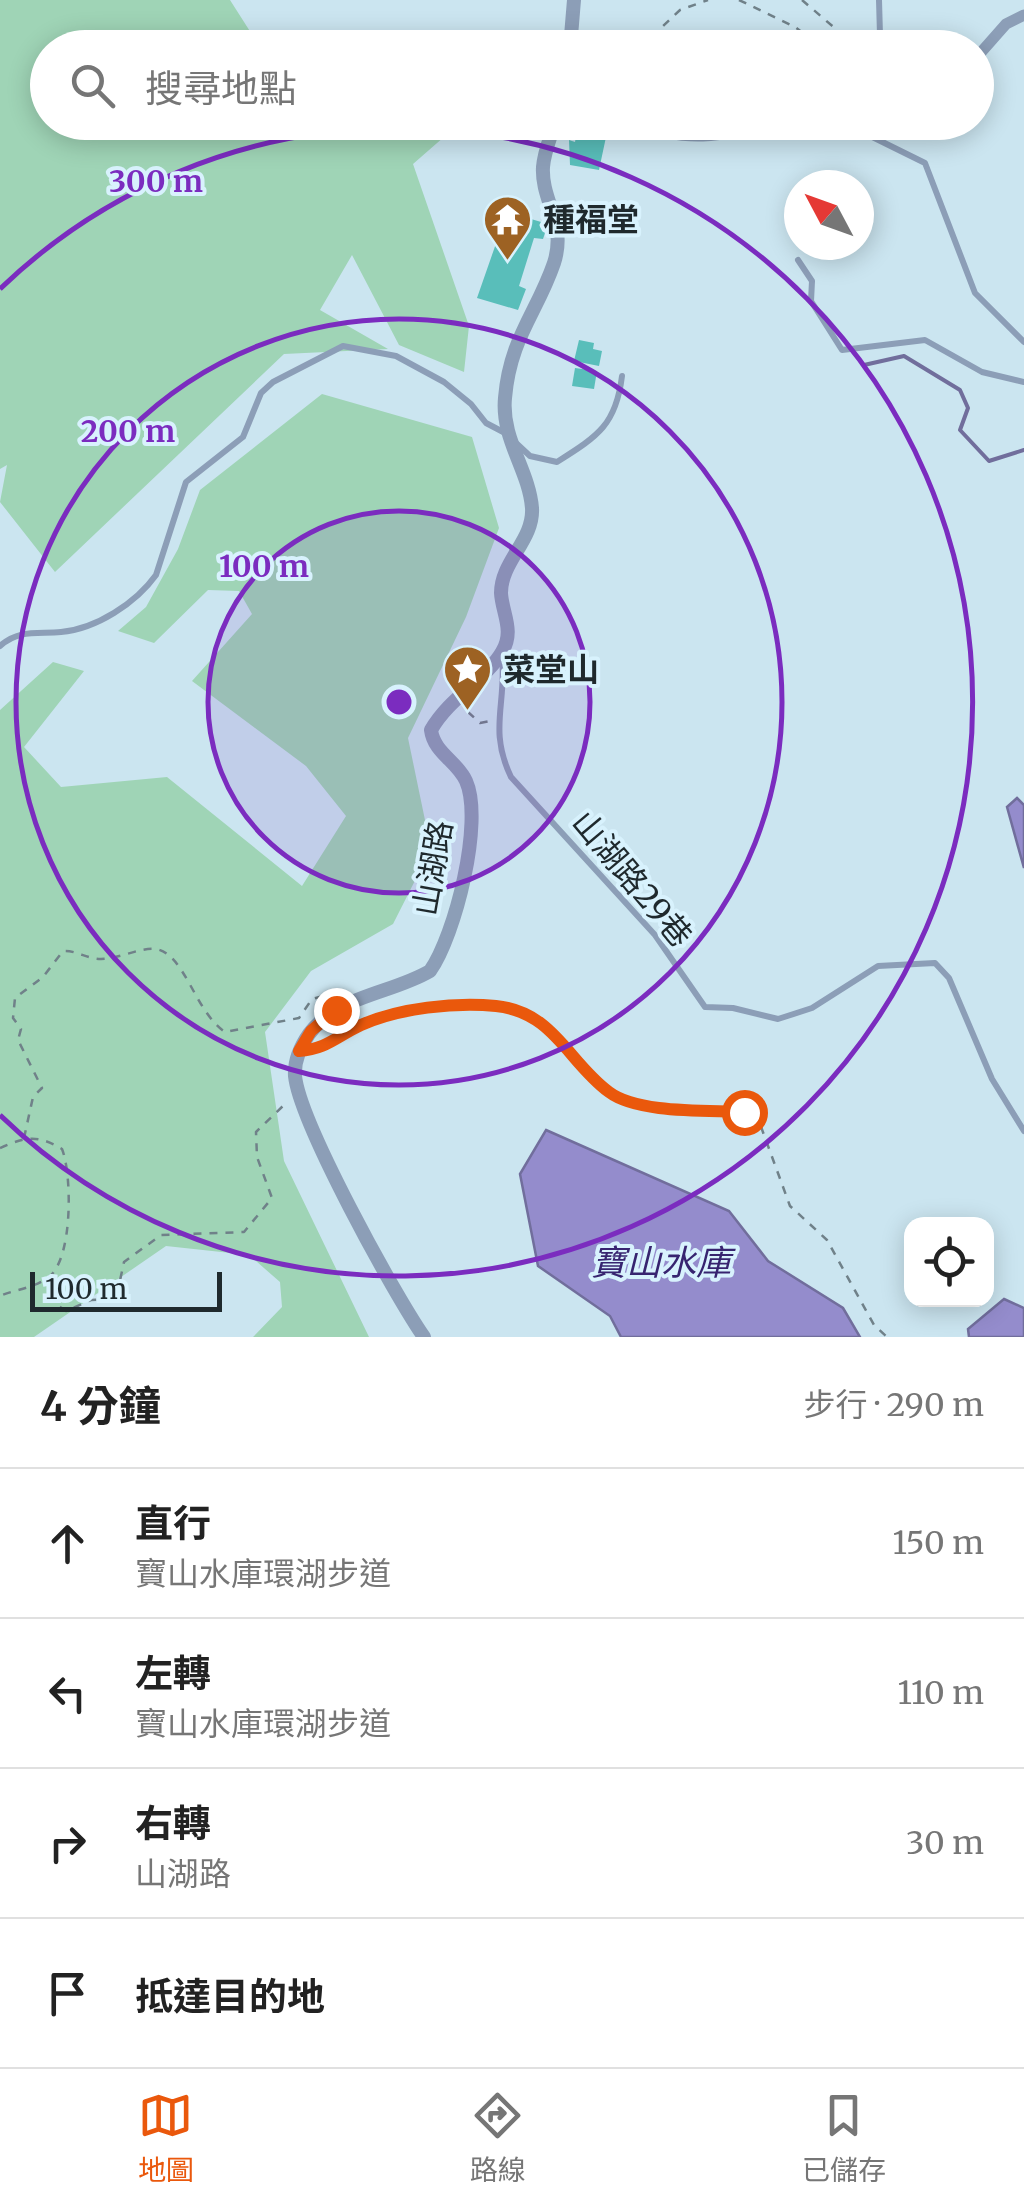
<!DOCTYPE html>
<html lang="zh-TW">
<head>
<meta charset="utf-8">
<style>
	body { margin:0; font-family:Merriweather,"Noto Sans TC",serif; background:#f2f2f2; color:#222 }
	.controls { position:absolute; right:30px; bottom:30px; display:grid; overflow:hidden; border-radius:20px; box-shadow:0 5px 25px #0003 }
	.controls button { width:90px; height:90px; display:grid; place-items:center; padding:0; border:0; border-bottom:2px solid #e0e0e0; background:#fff; color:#222; font:50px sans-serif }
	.compass { position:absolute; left:784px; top:170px; width:90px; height:90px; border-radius:50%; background:#fff; box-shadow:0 5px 25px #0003; rotate:311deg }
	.scale { position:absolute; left:30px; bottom:25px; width:192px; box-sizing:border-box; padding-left:10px; border:5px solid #1f292d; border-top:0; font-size:28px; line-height:35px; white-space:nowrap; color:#1f292d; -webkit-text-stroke:8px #d8f2fd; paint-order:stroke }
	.stop { position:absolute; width:30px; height:30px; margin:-22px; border:8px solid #ea580c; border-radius:50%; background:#fff }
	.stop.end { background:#ea580c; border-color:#fff; box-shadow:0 2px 10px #0008 }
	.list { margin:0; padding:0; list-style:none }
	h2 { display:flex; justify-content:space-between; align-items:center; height:130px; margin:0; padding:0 40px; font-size:42px }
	h2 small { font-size:32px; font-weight:400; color:#767676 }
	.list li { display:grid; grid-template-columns:65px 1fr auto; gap:30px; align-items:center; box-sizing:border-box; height:150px; padding:0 40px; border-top:2px solid #e0e0e0 }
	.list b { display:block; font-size:38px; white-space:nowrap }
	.list p { margin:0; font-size:32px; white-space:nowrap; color:#767676 }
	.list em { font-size:32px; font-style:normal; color:#767676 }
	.icon { flex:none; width:55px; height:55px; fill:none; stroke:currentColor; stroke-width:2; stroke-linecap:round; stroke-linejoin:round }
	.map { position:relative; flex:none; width:1024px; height:1337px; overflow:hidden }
	.search { position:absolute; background:#fff; box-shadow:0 5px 25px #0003; left:30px; right:30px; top:30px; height:110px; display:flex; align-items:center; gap:25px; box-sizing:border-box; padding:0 35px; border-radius:55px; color:#767676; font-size:38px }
	.sheet { height:730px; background:#fff }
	nav { display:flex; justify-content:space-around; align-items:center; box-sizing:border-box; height:140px; border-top:2px solid #e0e0e0; background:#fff; font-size:28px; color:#767676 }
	nav a { display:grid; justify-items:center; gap:5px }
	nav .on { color:#ea580c }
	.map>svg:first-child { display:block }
	.green { fill:#9fd4b6 }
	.water { fill:#948ccc; stroke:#716e9c; stroke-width:2.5 }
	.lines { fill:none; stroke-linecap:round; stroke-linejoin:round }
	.stream { stroke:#716e9c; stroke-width:4 }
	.building { fill:#59beba }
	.path { stroke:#708189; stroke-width:2.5; stroke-dasharray:8 8; stroke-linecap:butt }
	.service { stroke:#8c9eb7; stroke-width:6 }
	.minor { stroke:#8c9eb7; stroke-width:11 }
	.tertiary { stroke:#8c9eb7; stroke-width:14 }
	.route { stroke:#ea580c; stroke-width:12 }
	.ring { fill:none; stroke:#7b2cbf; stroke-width:5 }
	.labels { text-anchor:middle; stroke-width:8; stroke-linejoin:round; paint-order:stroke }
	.poi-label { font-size:32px; font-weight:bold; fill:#1f292d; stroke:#d8f2fd; text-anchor:start }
	.street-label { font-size:32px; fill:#1f292d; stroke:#d8f2fd }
	.water-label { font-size:35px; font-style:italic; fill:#372470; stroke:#d8f2fd }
	.centre { fill:#7b2cbf; stroke:#d8f2fd; stroke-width:5 }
	.ring-label { font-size:30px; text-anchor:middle; font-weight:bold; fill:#7b2cbf; stroke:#d8f2fd; stroke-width:8; stroke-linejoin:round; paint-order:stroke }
</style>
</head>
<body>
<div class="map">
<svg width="1024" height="1337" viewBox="0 0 1024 1337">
	<rect width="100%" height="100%" fill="#cbe5f0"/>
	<g class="green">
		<polygon points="0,0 230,0 260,47 48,48 48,122 307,122 311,129 327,122 460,123 413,164 469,326 464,372 399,345 352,255 320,310 388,349 284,354 55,572 0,502 7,465 0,469"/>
		<polygon points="322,394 472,437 499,528 466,617 408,738 431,849 393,924 311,971 265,1032 284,1161 369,1337 253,1337 282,1307 280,1282 249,1255 166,1246 34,1337 0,1337 0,710 53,662 84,671 24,747 61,787 167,777 302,886 346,816 306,766 192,681 252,614 239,591 208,590 154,643 118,631 146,607 178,549 200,490"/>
	</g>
	<g class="water">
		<polygon points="1017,798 1024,805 1024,868 1007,807"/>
		<polygon points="546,1130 729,1211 768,1261 843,1308 860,1337 621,1337 610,1316 538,1266 520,1174"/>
		<polygon points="1004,1299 1024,1308 1024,1337 969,1337 968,1329"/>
	</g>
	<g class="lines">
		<polyline class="stream" points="864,365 904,356 960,390 968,408 960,430 989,461 1024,450"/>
	</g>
	<g class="building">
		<polygon points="577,131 606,137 599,170 570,165 569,140 575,142"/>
		<polygon points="507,212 548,224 543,239 534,238 519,286 526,289 518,310 477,298"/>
		<polygon points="579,340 594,343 593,349 602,351 599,366 574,361"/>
		<polygon points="575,368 597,371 594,389 572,386"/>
	</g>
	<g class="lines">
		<g class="path">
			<polyline points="739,0 795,27 823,48"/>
			<polyline points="802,0 858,48"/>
			<polyline points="640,48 680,10 708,0"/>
			<polyline points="468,712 480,723 490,721"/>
			<polyline points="315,1050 383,1017 465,1005 493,1006 541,1020 609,1092 624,1100 688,1111 745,1112 760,1124 790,1206 827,1240 874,1325 887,1337"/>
			<path d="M24,1138L33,1097L42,1088L18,1040L21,1029L13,1018L15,998L43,977L63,951C76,950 87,959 101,959C119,959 140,947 156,949C185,954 195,1012 225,1032L299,1018L312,999L342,991"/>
			<path d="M0,1148C25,1137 37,1134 62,1149C72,1174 73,1256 50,1276C36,1288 16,1289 0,1296"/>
			<polyline points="45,1279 56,1304 66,1311 91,1300 116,1299 124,1262 161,1235 244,1232 272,1198 257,1157 256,1132 286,1103"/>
		</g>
		<g class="service">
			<polyline points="879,0 880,35 886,48"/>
			<polyline points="842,122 925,163 975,293 1024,342"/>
			<polyline points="798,260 812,281 811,301 842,350 925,340 982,372 1024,382"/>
			<path d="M516,443L530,456L557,462C598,436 616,425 622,376"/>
			<path d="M0,646C19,629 37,634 61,632C96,629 136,603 156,575L186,482L243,437L261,393L273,382L343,346L396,356L444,382L471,404L486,423L507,434"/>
			<path d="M502,655C507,704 488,729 511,777L655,935L705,1007L733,1008L778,1019L812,1008L878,966L935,963L949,978L992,1079L1024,1131"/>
		</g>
		<g class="minor">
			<polyline points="976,58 1006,24 1024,15"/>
			<path d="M629,122C689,144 717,137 778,122"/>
		</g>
		<g class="tertiary">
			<polyline points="570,48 574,0"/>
			<path d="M424,1337C394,1294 300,1123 295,1076C294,1060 300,1047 309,1034C338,995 391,994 430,971C455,936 484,821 466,781C457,761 434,753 431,730C449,698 487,678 502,652C515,631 502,613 501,593C501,561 534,540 532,508C529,470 501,439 505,398C510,338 537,313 554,263C567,223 541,201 543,167C544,152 551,136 555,122"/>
		</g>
	</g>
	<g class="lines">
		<path class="route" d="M336,1010L311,1031L299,1051C327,1049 337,1036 361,1025C399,1008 455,1002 496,1006C554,1012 568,1062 609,1092C638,1114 709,1110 744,1112"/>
	</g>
	<circle cx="399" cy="702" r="191" fill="#7b2cbf" fill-opacity=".12"/>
	<g class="ring">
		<circle cx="399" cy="702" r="191"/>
		<circle cx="399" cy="702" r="383"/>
		<path d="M0 289A574 574 0 1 1 0 1115"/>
	</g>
	<defs>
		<symbol id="temple-pin" viewBox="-11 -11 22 30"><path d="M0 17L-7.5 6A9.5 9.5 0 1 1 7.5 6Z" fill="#9d6223" stroke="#d8f2fd"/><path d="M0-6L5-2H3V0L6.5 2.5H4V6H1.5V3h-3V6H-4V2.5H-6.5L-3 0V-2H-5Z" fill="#fff"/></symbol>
		<symbol id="sight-pin" viewBox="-11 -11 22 30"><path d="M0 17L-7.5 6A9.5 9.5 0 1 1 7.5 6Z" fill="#9d6223" stroke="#d8f2fd"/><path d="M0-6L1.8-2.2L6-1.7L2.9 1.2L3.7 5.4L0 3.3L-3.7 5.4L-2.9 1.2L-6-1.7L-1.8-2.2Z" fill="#fff"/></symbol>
	</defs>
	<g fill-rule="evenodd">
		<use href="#temple-pin" x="480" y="192" width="55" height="75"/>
		<use href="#sight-pin" x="440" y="642" width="55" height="75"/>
	</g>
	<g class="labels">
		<g class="poi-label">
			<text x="543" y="231">種福堂</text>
			<text x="503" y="681">菜堂山</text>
		</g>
		<g class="street-label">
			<text transform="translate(433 868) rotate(-80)" y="11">山湖路</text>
			<text transform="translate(632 879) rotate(50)" y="11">山湖路29巷</text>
		</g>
		<g class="water-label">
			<text x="661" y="1275">寶山水庫</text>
		</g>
	</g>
	<circle cx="399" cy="702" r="15" class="centre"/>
	<g class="ring-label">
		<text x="156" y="192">300 m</text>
		<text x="128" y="442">200 m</text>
		<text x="264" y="577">100 m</text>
	</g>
</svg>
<div class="controls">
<button><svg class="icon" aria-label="locate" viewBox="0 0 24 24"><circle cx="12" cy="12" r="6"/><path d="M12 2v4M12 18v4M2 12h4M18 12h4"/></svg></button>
</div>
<svg class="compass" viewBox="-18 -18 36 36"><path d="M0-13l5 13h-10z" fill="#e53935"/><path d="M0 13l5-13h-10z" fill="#767676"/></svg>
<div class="scale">100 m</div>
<div class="stop" style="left:744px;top:1112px"></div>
<div class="stop end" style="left:336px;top:1010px"></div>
<div class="search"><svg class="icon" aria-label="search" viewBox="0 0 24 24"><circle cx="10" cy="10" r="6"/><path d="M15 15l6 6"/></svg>搜尋地點</div>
</div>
<section class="sheet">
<h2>4 分鐘<small>步行 · 290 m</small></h2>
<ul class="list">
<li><svg class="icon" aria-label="ahead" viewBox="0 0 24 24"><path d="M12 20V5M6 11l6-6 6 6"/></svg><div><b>直行</b><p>寶山水庫環湖步道</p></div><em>150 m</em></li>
<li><svg class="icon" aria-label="left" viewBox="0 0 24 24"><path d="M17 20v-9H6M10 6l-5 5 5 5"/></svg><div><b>左轉</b><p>寶山水庫環湖步道</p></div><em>110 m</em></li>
<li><svg class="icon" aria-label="right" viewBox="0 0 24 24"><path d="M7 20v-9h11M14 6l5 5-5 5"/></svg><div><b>右轉</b><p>山湖路</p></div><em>30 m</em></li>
<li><svg class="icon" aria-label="arrive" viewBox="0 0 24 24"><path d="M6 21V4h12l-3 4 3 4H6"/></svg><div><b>抵達目的地</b></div></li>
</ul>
</section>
<nav>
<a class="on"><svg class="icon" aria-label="map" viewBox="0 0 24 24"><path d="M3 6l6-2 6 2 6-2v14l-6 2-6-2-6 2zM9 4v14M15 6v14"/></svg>地圖</a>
<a><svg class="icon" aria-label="directions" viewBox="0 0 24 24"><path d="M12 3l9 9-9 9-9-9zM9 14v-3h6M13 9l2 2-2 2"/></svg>路線</a>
<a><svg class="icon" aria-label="saved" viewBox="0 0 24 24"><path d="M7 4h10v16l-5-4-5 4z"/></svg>已儲存</a>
</nav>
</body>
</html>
